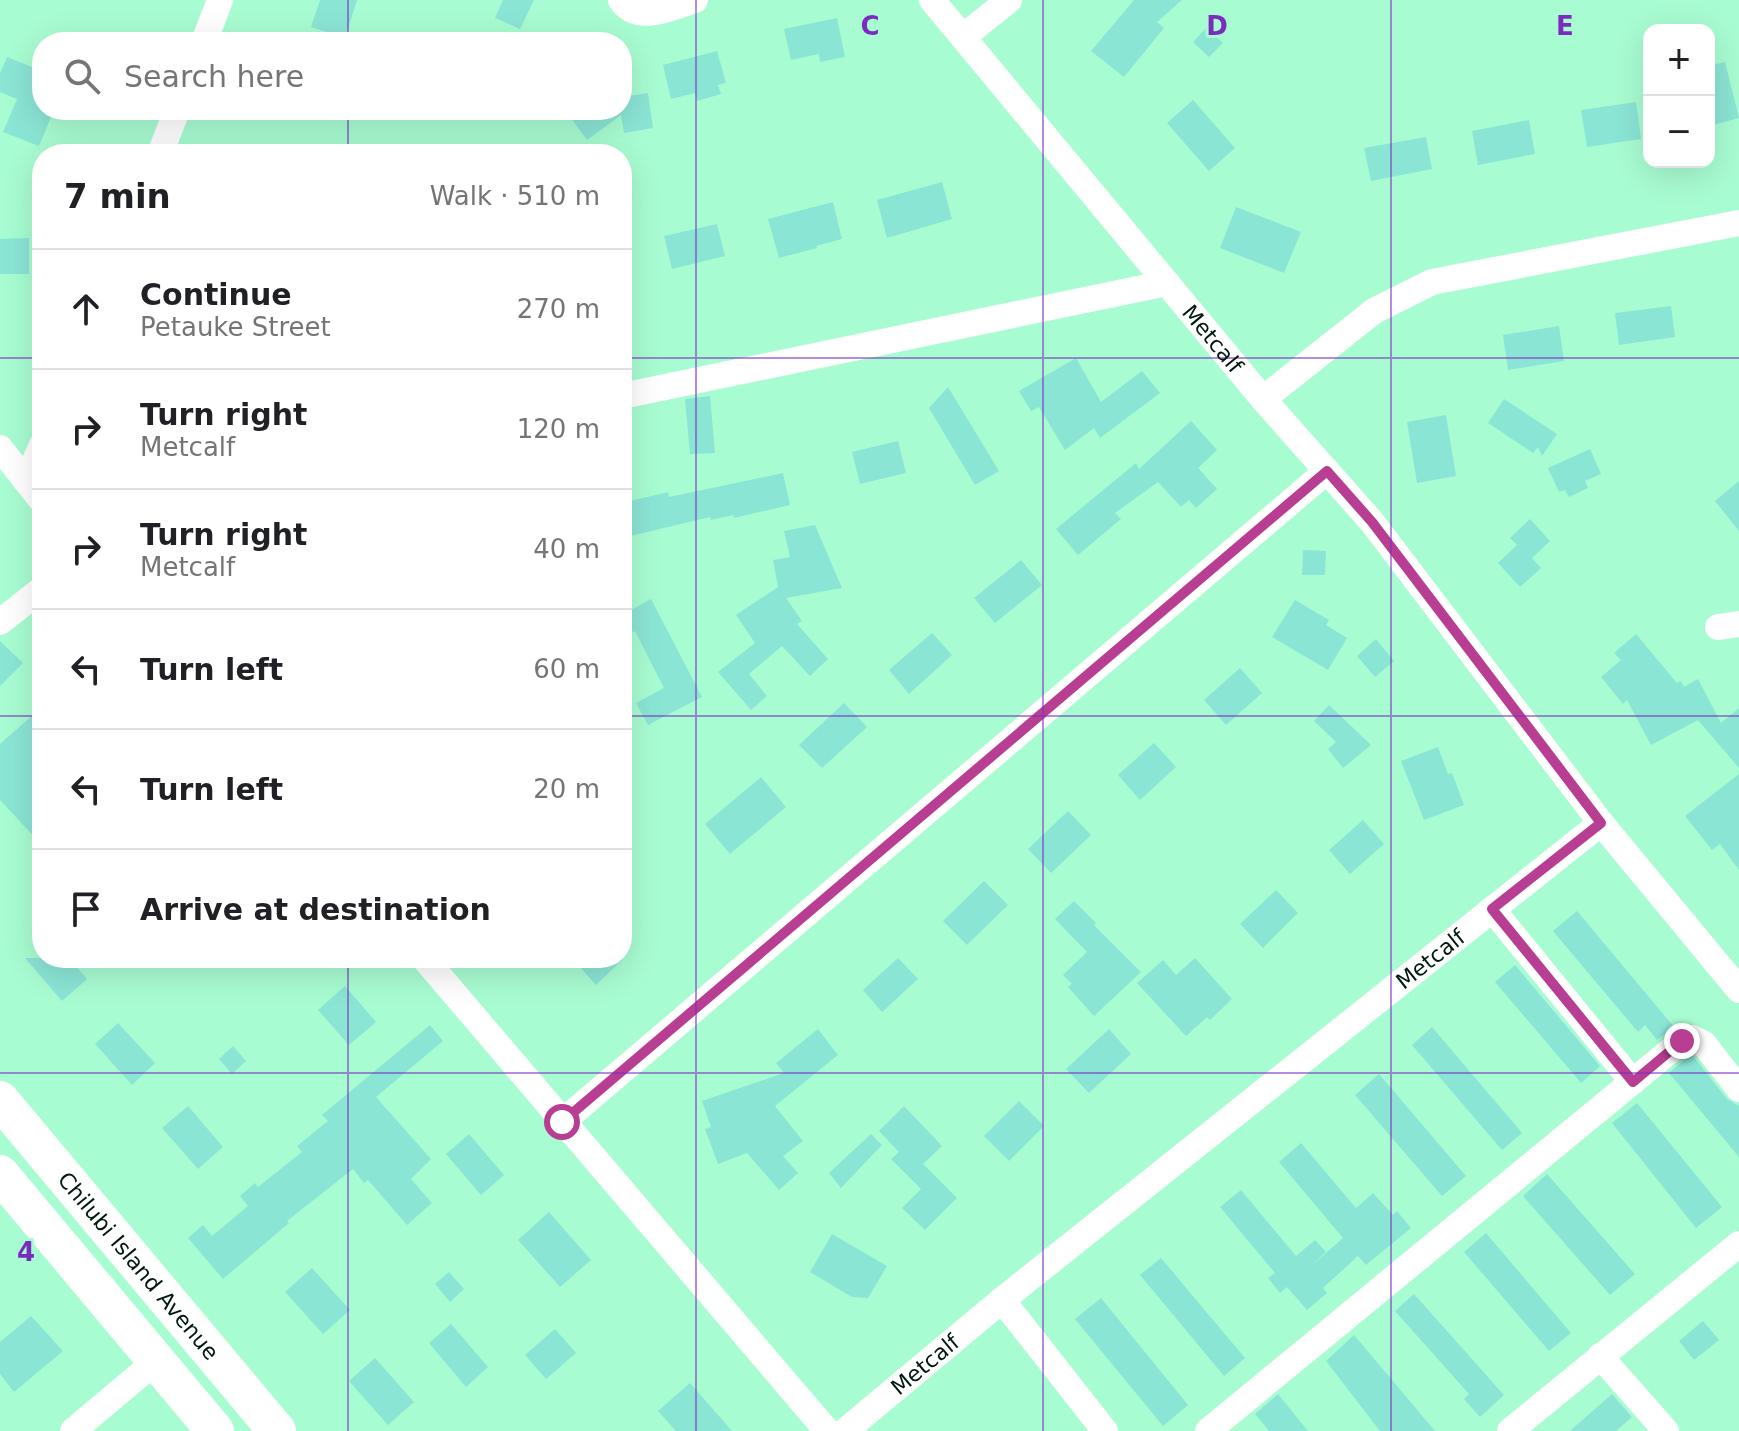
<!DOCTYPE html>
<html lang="en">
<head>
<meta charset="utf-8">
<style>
	body { margin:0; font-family:"DejaVu Sans",sans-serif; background:#f6f6f6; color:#202124 }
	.controls { position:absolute; right:24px; top:24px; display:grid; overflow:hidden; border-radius:16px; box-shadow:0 8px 32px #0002 }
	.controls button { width:72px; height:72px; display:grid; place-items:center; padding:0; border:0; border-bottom:2px solid #e0e0e0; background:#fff; color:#202124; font:40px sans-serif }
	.stop { position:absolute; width:24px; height:24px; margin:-18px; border:6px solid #b73e92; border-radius:50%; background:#fff }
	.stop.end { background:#b73e92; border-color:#fff; box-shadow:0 2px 8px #0008 }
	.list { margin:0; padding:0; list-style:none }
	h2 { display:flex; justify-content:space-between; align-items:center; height:104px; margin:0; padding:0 32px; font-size:34px }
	h2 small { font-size:26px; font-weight:400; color:#757577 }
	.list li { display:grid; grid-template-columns:52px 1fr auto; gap:24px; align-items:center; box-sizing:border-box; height:120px; padding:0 32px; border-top:2px solid #e0e0e0 }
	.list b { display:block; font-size:30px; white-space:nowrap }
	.list p { margin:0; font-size:26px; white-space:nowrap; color:#757577 }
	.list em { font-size:26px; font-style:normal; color:#757577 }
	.icon { flex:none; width:44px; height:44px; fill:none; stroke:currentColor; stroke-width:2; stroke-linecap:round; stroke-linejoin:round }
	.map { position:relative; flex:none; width:1739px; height:1431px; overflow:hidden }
	.search { position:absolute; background:#fff; box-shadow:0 8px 32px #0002; left:32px; top:32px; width:600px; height:88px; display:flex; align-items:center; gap:20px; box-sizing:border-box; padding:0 28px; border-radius:32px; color:#757577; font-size:30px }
	.panel { position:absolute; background:#fff; box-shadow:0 8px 32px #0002; left:32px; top:144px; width:600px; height:824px; border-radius:32px }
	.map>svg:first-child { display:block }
	.building { fill:#8be5d5 }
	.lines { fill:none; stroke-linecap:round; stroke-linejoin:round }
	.street { stroke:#fff; stroke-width:26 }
	.secondary { stroke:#fff; stroke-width:38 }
	.route { stroke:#b73e92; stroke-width:10 }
	.grid { fill:none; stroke:#7b2cbf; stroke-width:2; stroke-opacity:0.55 }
	.labels { text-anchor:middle; stroke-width:6; stroke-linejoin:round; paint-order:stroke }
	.street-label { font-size:22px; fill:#01190e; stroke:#a8fcd2 }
	.grid-label { font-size:26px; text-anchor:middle; font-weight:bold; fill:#7b2cbf; stroke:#a8fcd2; stroke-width:6; stroke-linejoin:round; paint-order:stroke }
</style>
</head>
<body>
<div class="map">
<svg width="1739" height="1431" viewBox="0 0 1739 1431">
	<rect width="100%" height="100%" fill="#a8fcd2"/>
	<g class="building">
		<polygon points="320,0 357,0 345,38 311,27"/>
		<polygon points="503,0 534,0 520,29 495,18"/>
		<polygon points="1134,0 1182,0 1157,22 1164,28 1124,77 1091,51"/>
		<polygon points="837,18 845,57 820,62 819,54 791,60 784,29"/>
		<polygon points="1206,28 1223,43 1209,57 1193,42"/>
		<polygon points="717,51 726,83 718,85 721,94 697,101 695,93 671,99 663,65"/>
		<polygon points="7,57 42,71 42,110 54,110 39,146 3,132 17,99 0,92 0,73"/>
		<polygon points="1725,62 1739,118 1709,126 1709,66"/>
		<polygon points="648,93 653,128 624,133 621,115 587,140 565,110 622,110 622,97"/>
		<polygon points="1193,100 1235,148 1209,171 1167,123"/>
		<polygon points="1636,102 1641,139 1587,147 1581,110"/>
		<polygon points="1529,120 1535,154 1478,165 1472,131"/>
		<polygon points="1426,137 1432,169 1371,181 1364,148"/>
		<polygon points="942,182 952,219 887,238 877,200"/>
		<polygon points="833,202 842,239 816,246 817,248 779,258 768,219"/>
		<polygon points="1236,207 1301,232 1284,273 1220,248"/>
		<polygon points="717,224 725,256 672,269 664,236"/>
		<polygon points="29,238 29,274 0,274 0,239"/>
		<polygon points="1671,306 1675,337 1619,345 1615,313"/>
		<polygon points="1559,326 1564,361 1508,370 1503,335"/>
		<polygon points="1076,358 1101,402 1142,371 1160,393 1100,438 1094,428 1065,450 1039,407 1031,411 1019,391"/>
		<polygon points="948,387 999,471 975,485 929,408"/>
		<polygon points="710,396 715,453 690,454 685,399"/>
		<polygon points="1504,399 1557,434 1542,456 1538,447 1533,453 1488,423"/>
		<polygon points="1446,415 1456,476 1417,483 1407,422"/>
		<polygon points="1191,421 1217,450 1198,468 1217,489 1196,508 1189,500 1181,507 1158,482 1115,513 1121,519 1078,555 1056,529 1136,463 1139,469"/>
		<polygon points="898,441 906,473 860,484 852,452"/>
		<polygon points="1590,449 1601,474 1585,481 1588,488 1569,497 1565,490 1559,492 1548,468"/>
		<polygon points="783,473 790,505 734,518 733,515 711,520 710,517 622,538 622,503 668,492 669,497"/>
		<polygon points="1739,481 1739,531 1715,501"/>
		<polygon points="1530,519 1550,541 1532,558 1541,568 1520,587 1498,563 1517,545 1510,538"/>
		<polygon points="815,525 842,588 786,598 802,621 797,624 828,659 810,676 782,646 749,674 767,696 751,710 718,672 755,643 736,615 778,587 773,560 790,557 784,531"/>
		<polygon points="1303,550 1326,551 1325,575 1302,575"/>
		<polygon points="1021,560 1042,585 995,623 974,598"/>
		<polygon points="651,599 702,697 648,725 636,703 664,688 635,631 622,638 622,615"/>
		<polygon points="1295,600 1329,620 1326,625 1347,638 1328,670 1272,637"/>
		<polygon points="932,633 952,655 909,694 889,670"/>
		<polygon points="1636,634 1677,683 1681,681 1684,687 1698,679 1721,723 1739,708 1739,768 1698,720 1651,745 1627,700 1623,704 1601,677 1621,660 1614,653"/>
		<polygon points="1376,639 1394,661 1375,677 1357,656"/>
		<polygon points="0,641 23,663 0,686"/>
		<polygon points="1240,668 1262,693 1226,725 1204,700"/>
		<polygon points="844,703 867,727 822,768 799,745"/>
		<polygon points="1329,705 1371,745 1343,768 1328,749 1336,742 1314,721"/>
		<polygon points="42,707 42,845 0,800 0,744"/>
		<polygon points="1154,743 1176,767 1140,800 1118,775"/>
		<polygon points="1438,747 1448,774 1452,773 1464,805 1424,820 1401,761"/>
		<polygon points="1739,774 1739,870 1720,844 1712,850 1685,816"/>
		<polygon points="761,777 786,807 730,854 705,824"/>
		<polygon points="1068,811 1091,835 1051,873 1028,849"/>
		<polygon points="1363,820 1384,844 1350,874 1329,850"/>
		<polygon points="984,881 1008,905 967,945 943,921"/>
		<polygon points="1276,890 1298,913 1263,948 1240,924"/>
		<polygon points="1074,901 1096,923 1094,925 1141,972 1094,1016 1068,987 1072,984 1063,975 1087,952 1055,919"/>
		<polygon points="1577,911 1674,1027 1657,1040 1645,1025 1638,1032 1553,931"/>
		<polygon points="25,958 69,958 87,979 62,1001"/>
		<polygon points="572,958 624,958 596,985"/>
		<polygon points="898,958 918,979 882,1012 863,990"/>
		<polygon points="1195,958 1232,999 1210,1020 1207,1017 1186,1036 1137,983 1163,960 1176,975"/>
		<polygon points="1515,965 1600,1066 1581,1083 1495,982"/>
		<polygon points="345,986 376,1022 349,1045 318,1010"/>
		<polygon points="118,1023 155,1063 132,1085 95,1044"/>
		<polygon points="430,1025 443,1041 376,1097 431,1159 411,1179 432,1203 407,1225 368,1180 364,1183 353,1169 287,1221 289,1223 223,1279 188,1238 203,1225 212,1236 248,1206 240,1196 255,1183 258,1187 302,1152 297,1146 328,1121 322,1115"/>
		<polygon points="1432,1027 1522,1133 1502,1150 1412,1045"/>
		<polygon points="818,1029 838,1055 775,1106 803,1141 783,1156 798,1173 779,1190 747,1153 718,1164 705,1129 711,1127 702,1101 784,1073 776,1063"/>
		<polygon points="1109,1029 1131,1054 1089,1093 1066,1069"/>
		<polygon points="233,1046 246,1061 232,1074 219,1059"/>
		<polygon points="1690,1055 1694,1057 1727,1099 1739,1106 1739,1157 1669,1073"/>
		<polygon points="1379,1074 1466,1176 1442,1196 1355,1095"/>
		<polygon points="1019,1101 1044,1126 1009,1161 984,1136"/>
		<polygon points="1637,1103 1722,1207 1696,1228 1612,1123"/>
		<polygon points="188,1106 223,1147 198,1169 162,1128"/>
		<polygon points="904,1106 942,1146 923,1164 957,1198 925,1230 902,1208 921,1189 891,1159 899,1152 879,1131"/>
		<polygon points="469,1134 504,1175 481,1195 446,1154"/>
		<polygon points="871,1134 882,1145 841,1188 829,1173"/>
		<polygon points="1301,1143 1356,1208 1373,1193 1393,1215 1397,1211 1411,1228 1366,1265 1358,1256 1323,1288 1327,1293 1307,1310 1287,1287 1280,1293 1268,1278 1275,1273 1220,1207 1241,1190 1296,1256 1315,1240 1326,1252 1307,1270 1343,1238 1279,1162"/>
		<polygon points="1547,1174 1635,1274 1610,1295 1523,1196"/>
		<polygon points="549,1212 591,1260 560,1287 518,1240"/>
		<polygon points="1486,1233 1571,1333 1549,1351 1464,1252"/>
		<polygon points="832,1234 887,1266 868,1298 852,1297 810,1272"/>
		<polygon points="1161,1258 1245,1358 1224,1376 1140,1275"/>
		<polygon points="312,1268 350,1310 323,1334 285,1292"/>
		<polygon points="449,1272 464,1289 450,1302 435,1284"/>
		<polygon points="1414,1294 1504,1395 1480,1417 1464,1399 1469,1394 1395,1311"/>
		<polygon points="1101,1298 1188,1405 1163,1426 1075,1319"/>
		<polygon points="31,1316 63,1351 14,1392 0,1374 0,1342"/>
		<polygon points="1703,1321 1719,1340 1694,1360 1679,1341"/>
		<polygon points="451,1324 488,1367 466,1387 429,1343"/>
		<polygon points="555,1329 576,1353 546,1379 525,1355"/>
		<polygon points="1354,1335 1435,1431 1380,1431 1326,1361"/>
		<polygon points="375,1358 414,1402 388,1425 349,1381"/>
		<polygon points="690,1383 732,1431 676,1431 658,1411"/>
		<polygon points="1278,1394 1308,1431 1269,1431 1255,1414"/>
		<polygon points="1612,1394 1632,1417 1616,1431 1570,1431"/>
	</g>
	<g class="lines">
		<g class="street">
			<path d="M621,0C637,25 673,7 695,0"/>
			<path id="s1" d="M932,0L1263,399L1372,522L1601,823L1739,990"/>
			<polyline points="963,37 1009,0"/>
			<polyline points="204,42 220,0"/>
			<polyline points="160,154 177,110"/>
			<polyline points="622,396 1167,283"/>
			<polyline points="1263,399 1374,311 1432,282 1739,223"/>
			<polyline points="0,448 42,501"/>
			<polyline points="26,481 42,445"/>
			<polyline points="0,622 42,589"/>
			<polyline points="1718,627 1739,624"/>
			<polyline points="1492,909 1633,1082"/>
			<polyline points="424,958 827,1431"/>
			<polyline points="562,1122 1327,471"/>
			<polyline points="1002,1300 1105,1431"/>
			<polyline points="1600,1356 1666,1431"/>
			<polyline points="73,1431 156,1361"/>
			<path id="s2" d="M845,1431L1002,1300L1601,823"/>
			<polyline points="1208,1431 1682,1041 1692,1038 1704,1044 1739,1089"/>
			<polyline points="1510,1431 1739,1244"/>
		</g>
		<g class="secondary">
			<path id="s3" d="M0,1100L277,1431"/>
			<polyline points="0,1174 215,1431"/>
		</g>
	</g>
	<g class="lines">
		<polyline class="route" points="562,1122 1327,471 1372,522 1601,823 1492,909 1633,1082 1682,1041"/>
	</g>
	<path class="grid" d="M348,0V42M696,0V1431M1043,0V1431M1391,0V1431M348,110V154M0,358H42M622,358H1739M0,716H42M622,716H1739M348,958V1431M0,1073H1739"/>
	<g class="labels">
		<g class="street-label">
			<text dy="8" stroke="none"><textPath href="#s1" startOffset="440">Metcalf</textPath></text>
			<text dy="8" stroke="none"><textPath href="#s2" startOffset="752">Metcalf</textPath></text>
			<text dy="8" stroke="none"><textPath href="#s3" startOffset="216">Chilubi Island Avenue</textPath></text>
			<text dy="8" stroke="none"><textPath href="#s2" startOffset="104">Metcalf</textPath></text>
		</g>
	</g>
	<g class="grid-label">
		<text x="870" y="35">C</text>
		<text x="1217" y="35">D</text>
		<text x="1565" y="35">E</text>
		<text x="26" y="1261">4</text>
	</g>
</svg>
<div class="controls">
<button>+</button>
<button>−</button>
</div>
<div class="stop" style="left:562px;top:1122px"></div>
<div class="stop end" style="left:1682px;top:1041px"></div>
<div class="search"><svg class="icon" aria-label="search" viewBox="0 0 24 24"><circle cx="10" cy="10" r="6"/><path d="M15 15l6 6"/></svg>Search here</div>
<section class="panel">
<h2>7 min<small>Walk · 510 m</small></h2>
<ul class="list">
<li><svg class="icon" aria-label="ahead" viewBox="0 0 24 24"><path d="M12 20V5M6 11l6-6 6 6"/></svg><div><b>Continue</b><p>Petauke Street</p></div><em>270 m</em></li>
<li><svg class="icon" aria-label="right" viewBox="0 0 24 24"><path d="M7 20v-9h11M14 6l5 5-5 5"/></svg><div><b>Turn right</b><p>Metcalf</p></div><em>120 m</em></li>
<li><svg class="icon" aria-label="right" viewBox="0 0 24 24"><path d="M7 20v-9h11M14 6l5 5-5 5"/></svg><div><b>Turn right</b><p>Metcalf</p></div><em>40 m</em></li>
<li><svg class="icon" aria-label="left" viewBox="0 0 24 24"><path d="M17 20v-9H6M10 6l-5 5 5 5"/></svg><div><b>Turn left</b></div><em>60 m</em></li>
<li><svg class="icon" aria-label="left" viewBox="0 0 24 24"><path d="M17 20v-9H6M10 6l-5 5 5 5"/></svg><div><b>Turn left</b></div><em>20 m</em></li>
<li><svg class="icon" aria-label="arrive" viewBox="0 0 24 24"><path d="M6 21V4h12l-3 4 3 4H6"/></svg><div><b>Arrive at destination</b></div></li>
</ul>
</section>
</div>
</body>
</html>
